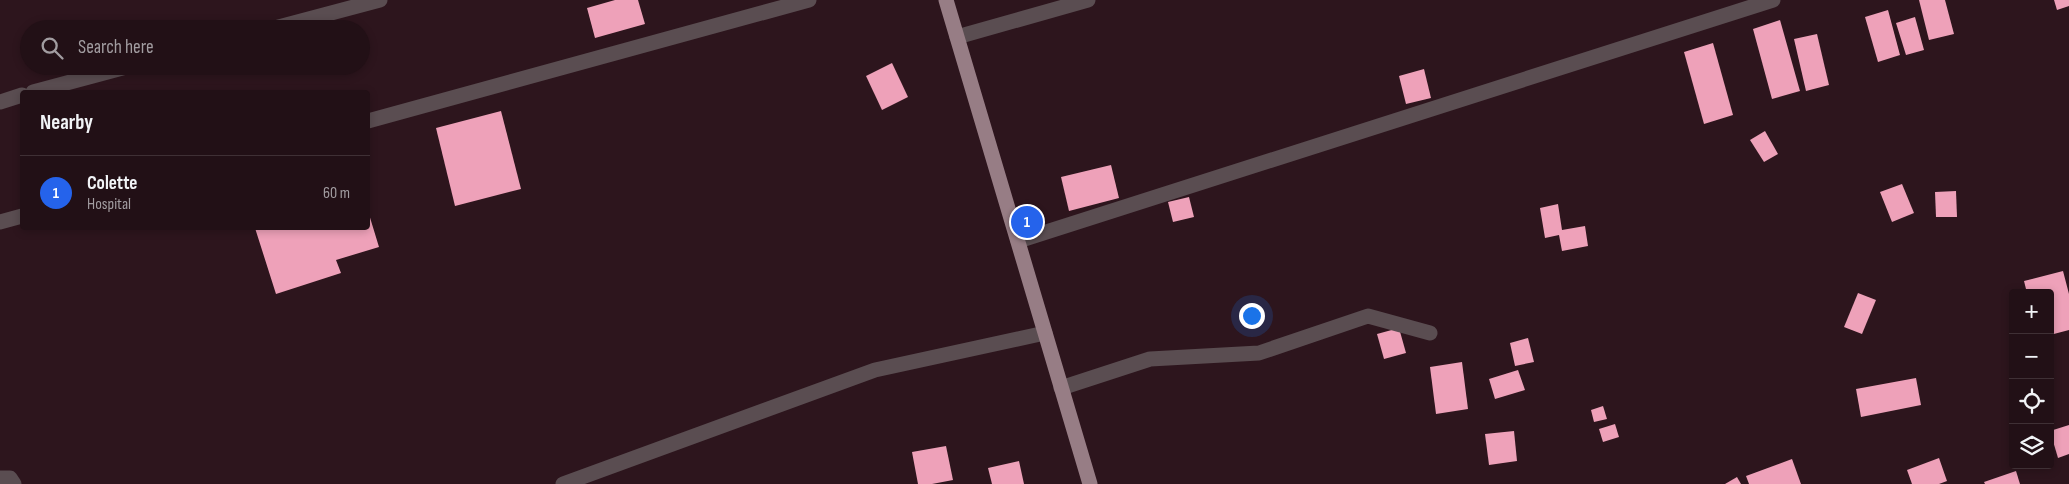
<!DOCTYPE html>
<html lang="en">
<head>
<meta charset="utf-8">
<style>
	body { margin:0; font-family:"Sofia Sans Condensed",sans-serif; background:#2e1e23; color:#f1f3f6 }
	.controls { position:absolute; right:15px; bottom:15px; display:grid; overflow:hidden; border-radius:5px; box-shadow:0 2px 8px #0003 }
	.controls button { width:45px; height:45px; display:grid; place-items:center; padding:0; border:0; border-bottom:1px solid #3f3035; background:#221016; color:#f1f3f6; font:25px sans-serif }
	.you { position:absolute; left:1251px; top:315px; width:18px; height:18px; margin:-12px; border:4px solid #fff; border-radius:50%; background:#1a73e8; box-shadow:0 0 0 8px #1a73e833 }
	.badge { display:grid; place-items:center; width:32px; height:32px; border-radius:50%; background:#2563eb; color:#fff; font-size:16px; font-weight:700 }
	.pin { position:absolute; translate:-50% -50%; border:2px solid #fff; box-shadow:0 1px 5px #0006 }
	.list { margin:0; padding:0; list-style:none }
	h2 { display:flex; justify-content:space-between; align-items:center; height:65px; margin:0; padding:0 20px; font-size:21px }
	h2 small { font-size:16px; font-weight:400; color:#a29da1 }
	.list li { display:grid; grid-template-columns:32px 1fr auto; gap:15px; align-items:center; box-sizing:border-box; height:75px; padding:0 20px; border-top:1px solid #3f3035 }
	.list b { display:block; font-size:19px; white-space:nowrap }
	.list p { margin:0; font-size:16px; white-space:nowrap; color:#a29da1 }
	.list em { font-size:16px; font-style:normal; color:#a29da1 }
	.icon { flex:none; width:28px; height:28px; fill:none; stroke:currentColor; stroke-width:2; stroke-linecap:round; stroke-linejoin:round }
	.map { position:relative; flex:none; width:2069px; height:484px; overflow:hidden }
	.search { position:absolute; background:#221016; box-shadow:0 2px 8px #0003; left:20px; top:20px; width:350px; height:55px; display:flex; align-items:center; gap:12px; box-sizing:border-box; padding:0 18px; border-radius:28px; color:#a29da1; font-size:19px }
	.panel { position:absolute; background:#221016; box-shadow:0 2px 8px #0003; left:20px; top:90px; width:350px; height:140px; border-radius:5px }
	.map>svg:first-child { display:block }
	.building { fill:#eea1b9 }
	.lines { fill:none; stroke-linecap:round; stroke-linejoin:round }
	.minor { stroke:#5a4d51; stroke-width:15 }
	.major { stroke:#977d85; stroke-width:15 }
</style>
</head>
<body>
<div class="map">
<svg width="2069" height="484" viewBox="0 0 2069 484">
	<rect width="100%" height="100%" fill="#2d151d"/>
	<g class="building">
		<polygon points="615,0 638,0 645,24 595,38 587,8"/>
		<polygon points="1919,0 1945,0 1954,34 1929,40"/>
		<polygon points="2054,0 2069,0 2069,6 2057,10"/>
		<polygon points="1888,10 1900,55 1878,62 1865,17"/>
		<polygon points="1915,17 1924,50 1906,55 1896,23"/>
		<polygon points="1780,20 1800,91 1772,99 1753,29"/>
		<polygon points="1817,34 1829,85 1806,91 1794,39"/>
		<polygon points="1713,43 1733,115 1704,124 1684,52"/>
		<polygon points="892,63 908,97 882,110 866,76"/>
		<polygon points="1424,69 1431,98 1406,104 1399,76"/>
		<polygon points="501,111 521,189 455,206 436,128"/>
		<polygon points="1765,131 1778,154 1764,162 1750,140"/>
		<polygon points="1111,165 1119,198 1069,211 1061,177"/>
		<polygon points="1902,184 1914,213 1892,222 1880,192"/>
		<polygon points="1956,191 1957,217 1936,217 1935,192"/>
		<polygon points="1189,197 1194,217 1173,222 1168,202"/>
		<polygon points="1558,204 1562,230 1585,226 1588,246 1562,251 1559,235 1545,238 1540,208"/>
		<polygon points="368,211 379,247 336,260 341,273 276,294 255,228 368,228"/>
		<polygon points="2063,271 2069,294 2069,330 2050,335 2050,293 2027,293 2024,281"/>
		<polygon points="1858,293 1876,300 1862,334 1844,327"/>
		<polygon points="1399,328 1406,353 1384,359 1377,334"/>
		<polygon points="1528,338 1534,362 1515,366 1510,343"/>
		<polygon points="1462,362 1468,409 1436,414 1430,367"/>
		<polygon points="1518,370 1525,390 1495,399 1489,379"/>
		<polygon points="1916,378 1921,405 1861,417 1856,389"/>
		<polygon points="1603,406 1607,419 1594,422 1591,410"/>
		<polygon points="1615,424 1619,437 1603,442 1599,429"/>
		<polygon points="2069,425 2069,454 2058,458 2050,431"/>
		<polygon points="1514,431 1517,461 1489,465 1485,434"/>
		<polygon points="946,446 953,480 932,484 918,484 912,452"/>
		<polygon points="1939,458 1947,481 1939,484 1912,484 1907,470"/>
		<polygon points="1792,459 1801,484 1749,484 1746,476"/>
		<polygon points="1019,461 1024,484 992,484 988,468"/>
		<polygon points="2016,471 2020,484 1985,484 1984,482"/>
		<polygon points="1737,477 1741,484 1725,484"/>
	</g>
	<g class="lines">
		<g class="minor">
			<polyline points="271,29 380,0"/>
			<polyline points="957,37 1088,0"/>
			<polyline points="33,92 130,66"/>
			<polyline points="0,102 22,95"/>
			<polyline points="368,121 809,0"/>
			<polyline points="0,222 22,216"/>
			<polyline points="1018,241 1773,0"/>
			<polyline points="1061,388 1150,359 1259,353 1368,316 1430,333"/>
			<polyline points="0,478 10,478 14,484"/>
			<polyline points="563,484 875,370 1045,333"/>
		</g>
		<polyline class="major" points="946,0 1090,484"/>
	</g>
</svg>
<div class="controls">
<button>+</button>
<button>−</button>
<button><svg class="icon" aria-label="locate" viewBox="0 0 24 24"><circle cx="12" cy="12" r="6"/><path d="M12 2v4M12 18v4M2 12h4M18 12h4"/></svg></button>
<button><svg class="icon" aria-label="layers" viewBox="0 0 24 24"><path d="M12 4l9 5-9 5-9-5zM3 14l9 5 9-5"/></svg></button>
</div>
<div class="you"></div>
<div class="pin badge" style="left:1027px;top:222px">1</div>
<div class="search"><svg class="icon" aria-label="search" viewBox="0 0 24 24"><circle cx="10" cy="10" r="6"/><path d="M15 15l6 6"/></svg>Search here</div>
<section class="panel">
<h2>Nearby<small></small></h2>
<ul class="list">
<li><span class="badge">1</span><div><b>Colette</b><p>Hospital</p></div><em>60 m</em></li>
</ul>
</section>
</div>
</body>
</html>
